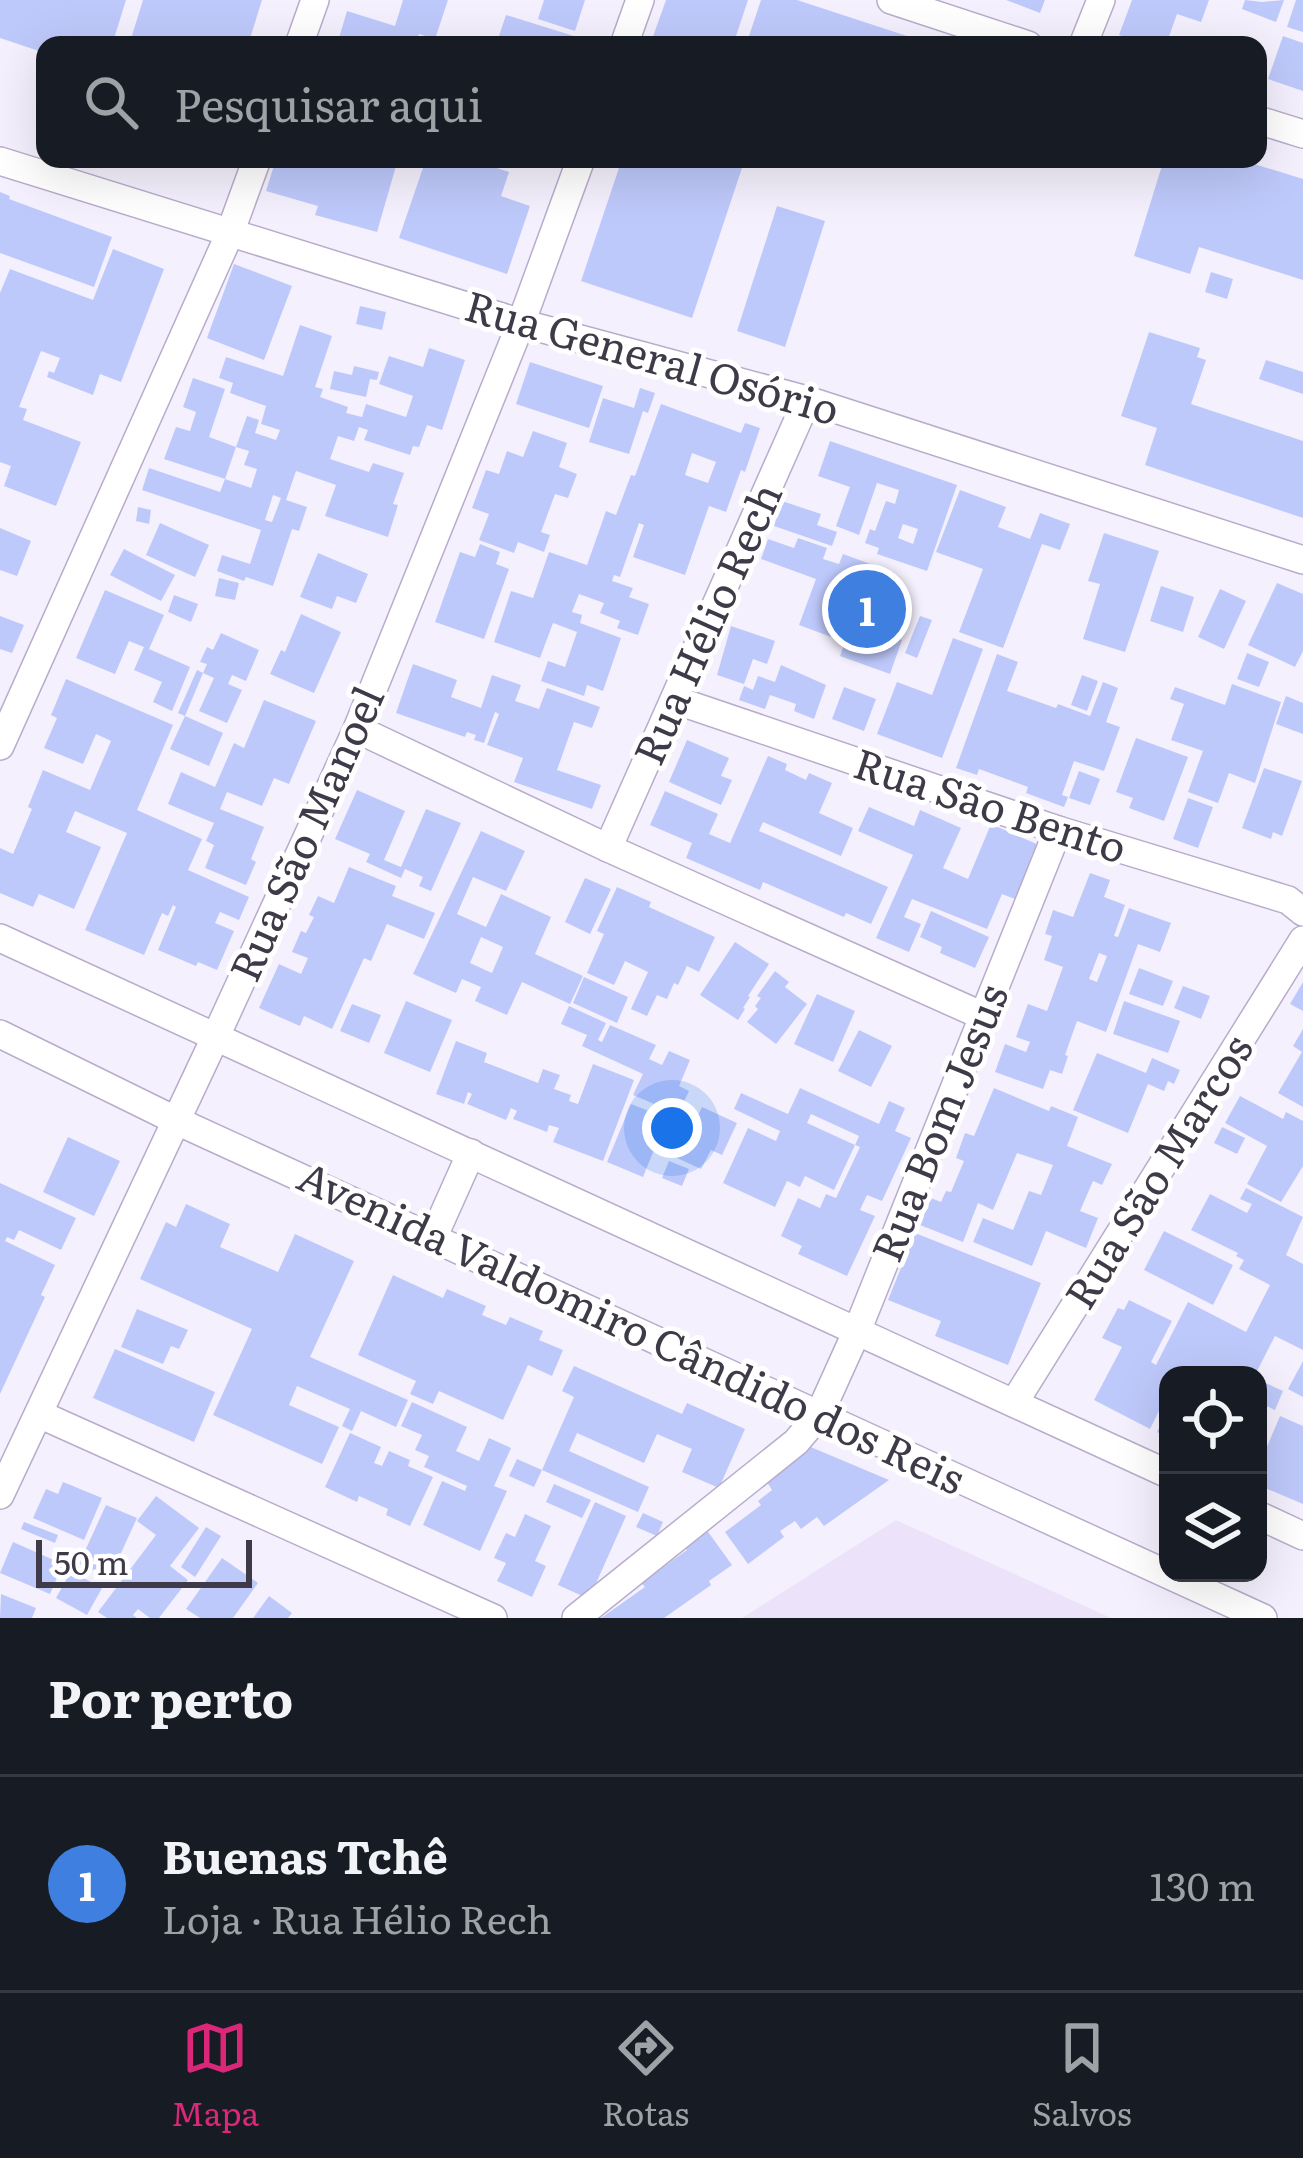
<!DOCTYPE html>
<html lang="pt">
<head>
<meta charset="utf-8">
<style>
	body { margin:0; font-family:Literata,serif; background:#242831; color:#f1f3f6 }
	.controls { position:absolute; right:36px; bottom:36px; display:grid; overflow:hidden; border-radius:24px; box-shadow:0 12px 48px #0002 }
	.controls button { width:108px; height:108px; display:grid; place-items:center; padding:0; border:0; border-bottom:3px solid #363941; background:#171b24; color:#f1f3f6; font:60px sans-serif }
	.scale { position:absolute; left:36px; bottom:30px; width:216px; box-sizing:border-box; padding-left:12px; border:6px solid #3f3a47; border-top:0; font-size:33px; line-height:42px; white-space:nowrap; color:#3f3a47; -webkit-text-stroke:9px #fff; paint-order:stroke }
	.you { position:absolute; left:672px; top:1128px; width:42px; height:42px; margin:-30px; border:9px solid #fff; border-radius:50%; background:#1a73e8; box-shadow:0 0 0 18px #1a73e833 }
	.badge { display:grid; place-items:center; width:78px; height:78px; border-radius:50%; background:#db2777; color:#fff; font-size:39px; font-weight:700 }
	.pin { position:absolute; translate:-50% -50%; border:6px solid #fff; box-shadow:0 3px 12px #0006 }
	.list { margin:0; padding:0; list-style:none }
	h2 { display:flex; justify-content:space-between; align-items:center; height:156px; margin:0; padding:0 48px; font-size:51px }
	h2 small { font-size:39px; font-weight:400; color:#9ea1a6 }
	.list li { display:grid; grid-template-columns:78px 1fr auto; gap:36px; align-items:center; box-sizing:border-box; height:216px; padding:0 48px; border-top:3px solid #363941 }
	.list b { display:block; font-size:45px; white-space:nowrap }
	.list p { margin:0; font-size:39px; white-space:nowrap; color:#9ea1a6 }
	.list em { font-size:39px; font-style:normal; color:#9ea1a6 }
	.icon { flex:none; width:66px; height:66px; fill:none; stroke:currentColor; stroke-width:2; stroke-linecap:round; stroke-linejoin:round }
	.map { position:relative; flex:none; width:1303px; height:1618px; overflow:hidden }
	.search { position:absolute; background:#171b24; box-shadow:0 12px 48px #0002; left:36px; right:36px; top:36px; height:132px; display:flex; align-items:center; gap:30px; box-sizing:border-box; padding:0 42px; border-radius:24px; color:#9ea1a6; font-size:45px }
	.sheet { height:372px; background:#171b24 }
	nav { display:flex; justify-content:space-around; align-items:center; box-sizing:border-box; height:168px; border-top:3px solid #363941; background:#171b24; font-size:33px; color:#9ea1a6 }
	nav a { display:grid; justify-items:center; gap:6px }
	nav .on { color:#db2777 }
	.map>svg:first-child { display:block }
	.built { fill:#ece3fb }
	.building { fill:#bec9fb; fill-rule:evenodd }
	.lines { fill:none; stroke-linecap:round; stroke-linejoin:round }
	.minor-casing { stroke:#b8accb; stroke-width:30 }
	.minor { stroke:#fff; stroke-width:27 }
	.labels { text-anchor:middle; stroke-width:10; stroke-linejoin:round; paint-order:stroke }
	.street-label { font-size:42px; fill:#3f3a47; stroke:#fff }
</style>
</head>
<body>
<div class="map">
<svg width="1303" height="1618" viewBox="0 0 1303 1618">
	<rect width="100%" height="100%" fill="#f5f0fd"/>
	<polygon class="built" points="896,1520 1111,1618 742,1618"/>
	<g class="building">
		<polygon points="0,0 126,0 112,45 45,45 45,53 0,38"/>
		<polygon points="143,0 262,0 248,45 129,45"/>
		<polygon points="403,0 448,0 435,39 419,34 415,45 337,45 347,11 395,26"/>
		<polygon points="544,0 585,0 575,31 538,19"/>
		<polygon points="666,0 748,0 733,45 650,45"/>
		<polygon points="761,0 797,0 910,37 907,45 746,45"/>
		<polygon points="1006,0 1045,0 1040,13"/>
		<polygon points="1132,0 1209,0 1201,22 1177,14 1166,45 1150,45 1119,35"/>
		<polygon points="1245,0 1262,2 1284,0 1276,22 1242,9"/>
		<polygon points="1296,0 1303,0 1303,32 1287,27"/>
		<polygon points="506,15 577,37 574,45 496,45"/>
		<polygon points="1283,36 1303,43 1303,91 1268,79"/>
		<polygon points="276,159 304,159 329,166 331,159 398,159 377,232 315,215 318,206 266,191"/>
		<polygon points="426,159 470,159 509,172 501,196 530,206 507,274 399,238"/>
		<polygon points="622,159 745,159 692,318 581,281"/>
		<polygon points="1164,159 1238,159 1303,179 1303,280 1199,247 1190,274 1134,256"/>
		<polygon points="0,192 10,196 9,199 112,237 94,287 0,253"/>
		<polygon points="777,206 825,221 785,347 737,331"/>
		<polygon points="113,249 164,269 121,382 100,374 93,395 47,377 49,371 54,373 60,358 41,351 19,407 27,409 23,420 81,442 56,506 4,486 11,466 0,462 0,293 10,269 93,300"/>
		<polygon points="234,264 292,286 264,360 207,338"/>
		<polygon points="1211,272 1233,279 1227,299 1205,292"/>
		<polygon points="360,306 386,312 382,330 356,324"/>
		<path d="M300,325L332,336L315,387L323,389L320,397L348,407L346,413L362,417L366,404L406,417L413,396L379,384L389,356L423,367L429,348L465,360L442,430L427,425L419,447L413,446L410,455L364,440L368,430L359,427L354,441L338,436L330,459L369,472L373,463L404,473L393,504L398,505L388,537L325,516L336,485L296,471L286,500L307,507L299,531L292,529L273,586L246,577L244,581L217,571L222,555L250,564L261,530L142,490L149,468L220,492L225,479L251,488L257,469L244,465L249,451L236,447L247,416L259,420L255,433L276,440L280,430L261,424L266,406L230,393L233,383L219,378L226,357L283,376ZM273,495L281,498L272,522L265,520Z"/>
		<polygon points="1149,332 1200,348 1197,357 1206,360 1191,404 1303,441 1303,518 1145,465 1157,428 1121,416"/>
		<polygon points="1266,360 1303,372 1303,394 1259,379"/>
		<polygon points="530,362 603,386 589,428 516,404"/>
		<polygon points="354,366 379,372 377,380 370,379 366,397 330,389 334,371 352,375"/>
		<polygon points="193,378 225,389 209,437 236,447 225,479 164,459 176,427 190,431 196,412 183,407"/>
		<polygon points="640,388 655,393 648,413 643,411 629,454 589,442 603,398 634,408"/>
		<path d="M661,404L741,433L745,423L760,428L745,472L741,470L726,512L709,506L685,575L633,557L644,525L639,523L620,577L614,575L612,581L633,588L629,597L649,604L638,635L617,628L620,621L600,613L604,603L579,594L572,612L582,615L580,623L621,638L603,691L587,685L584,696L541,681L548,661L565,667L577,632L553,623L540,658L494,642L511,591L533,598L549,552L587,565L606,511L616,515L631,475L635,476ZM692,453L716,462L708,483L685,475Z"/>
		<polygon points="533,431 567,443 559,467 577,474 568,498 555,494 541,532 550,535 544,552 518,542 514,553 479,540 489,514 472,508 486,470 499,474 507,451 523,457"/>
		<path d="M830,441L957,485L927,571L877,554L879,548L865,543L870,529L875,531L886,501L895,504L899,490L877,483L859,535L836,526L850,487L818,476ZM903,524L918,529L913,544L898,538Z"/>
		<polygon points="960,490 1006,507 998,527 1030,539 1040,513 1070,524 1060,550 1042,544 1003,648 959,632 983,569 936,552"/>
		<polygon points="782,501 821,514 817,525 837,532 832,546 774,526"/>
		<polygon points="138,507 151,510 149,524 136,521"/>
		<polygon points="160,523 209,545 195,577 146,555"/>
		<polygon points="0,528 31,541 17,576 0,570"/>
		<polygon points="1104,533 1159,551 1125,652 1083,639 1100,584 1088,581"/>
		<polygon points="798,538 827,548 823,559 839,564 843,554 873,565 862,595 853,592 837,639 799,625 816,579 761,559 768,539 794,548"/>
		<polygon points="480,544 500,552 496,564 509,569 484,639 435,622 460,552 475,557"/>
		<polygon points="124,549 175,575 161,601 110,575"/>
		<polygon points="318,553 368,574 356,603 337,596 332,609 300,597"/>
		<polygon points="219,578 239,583 235,600 215,596"/>
		<polygon points="1277,583 1303,594 1303,651 1295,667 1248,645"/>
		<polygon points="1161,586 1194,597 1183,632 1150,621"/>
		<polygon points="1220,589 1246,601 1224,649 1198,637"/>
		<polygon points="105,590 164,615 149,649 190,667 172,711 153,702 162,682 134,670 144,647 129,641 115,674 76,658"/>
		<polygon points="174,595 198,604 191,622 168,612"/>
		<polygon points="862,595 891,605 884,625 855,615"/>
		<polygon points="301,614 341,632 314,693 270,674 281,650 285,652"/>
		<polygon points="0,616 24,625 12,653 0,649"/>
		<polygon points="920,616 932,620 917,658 905,653"/>
		<polygon points="852,623 902,640 890,674 840,656"/>
		<polygon points="731,626 775,641 767,664 753,659 744,684 717,675"/>
		<polygon points="221,633 259,650 246,681 232,675 228,684 242,690 227,723 199,711 214,678 203,673 207,664 200,662 207,647 213,650"/>
		<polygon points="953,638 983,649 942,758 877,734 897,682 932,695"/>
		<polygon points="1247,653 1269,662 1259,687 1237,679"/>
		<polygon points="997,654 1018,662 1007,691 1056,708 1058,704 1090,716 1103,682 1118,688 1106,722 1120,727 1104,771 1074,761 1062,795 1068,797 1064,807 1026,793 1028,787 979,769 977,775 956,768"/>
		<polygon points="413,664 457,680 451,697 481,708 492,675 521,685 515,701 539,709 547,688 600,707 592,728 574,722 557,770 601,785 592,809 514,782 523,758 487,745 499,714 495,712 484,743 474,740 476,735 467,732 465,737 396,713"/>
		<polygon points="781,665 826,685 814,719 794,711 796,704 770,695 765,709 739,700 744,686 753,690 758,676 775,682"/>
		<polygon points="197,670 203,673 185,716 178,713"/>
		<polygon points="1082,675 1098,681 1087,711 1071,705"/>
		<polygon points="66,679 173,725 137,810 202,839 188,870 249,897 239,920 220,912 215,923 234,931 217,970 198,962 196,966 158,950 176,907 173,905 168,916 162,913 144,955 85,930 127,833 75,811 66,832 101,847 74,909 39,894 33,907 0,893 0,848 13,854 32,809 28,807 43,770 90,790 111,741 96,734 83,764 44,748 57,718 51,715"/>
		<polygon points="1232,684 1281,702 1255,783 1229,773 1218,803 1188,792 1203,751 1171,740 1184,704 1170,699 1175,687 1225,705"/>
		<polygon points="844,687 876,699 864,731 832,719"/>
		<polygon points="1286,696 1303,703 1303,734 1276,724"/>
		<polygon points="264,700 316,721 289,784 274,778 262,806 227,792 220,809 264,827 251,859 256,862 246,885 205,868 214,845 206,841 214,823 168,804 181,772 215,787 234,743 244,748"/>
		<polygon points="185,716 223,733 209,766 170,749"/>
		<polygon points="1136,738 1188,757 1164,821 1129,808 1133,798 1116,792"/>
		<polygon points="687,740 729,758 721,776 732,780 721,805 669,782"/>
		<polygon points="768,756 787,764 785,770 806,780 809,773 832,783 819,813 853,828 841,856 763,822 759,831 888,887 871,924 846,913 844,917 763,882 760,890 686,858 692,843 650,825 665,791 718,814 709,834 730,843"/>
		<polygon points="1264,768 1302,781 1282,836 1273,832 1271,839 1242,828"/>
		<polygon points="1079,771 1100,779 1090,805 1069,798"/>
		<polygon points="357,790 405,811 384,860 401,867 426,809 461,823 431,891 419,886 423,877 405,869 401,878 366,862 370,854 335,839"/>
		<polygon points="1188,798 1213,807 1198,848 1173,839"/>
		<polygon points="869,807 914,826 920,810 961,828 943,868 968,879 991,824 1039,845 1015,899 1002,894 987,929 912,899 904,917 921,924 909,952 876,938 913,855 858,831"/>
		<path d="M481,831L525,851L506,891L473,877L457,914L486,927L501,894L551,917L535,954L583,976L570,1004L522,982L507,1015L475,1001L481,987L462,979L456,993L413,974ZM481,937L503,947L492,973L470,963Z"/>
		<polygon points="349,867 396,886 392,896 435,913 424,939 387,924 371,961 364,958 332,1029 304,1016 300,1026 259,1008 279,964 301,974 308,958 292,952 301,931 306,933 314,917 309,915 318,896 334,903"/>
		<path d="M1090,873L1110,880L1104,897L1125,905L1114,936L1118,937L1129,908L1171,923L1160,952L1138,944L1106,1032L1077,1021L1065,1055L1068,1056L1062,1074L1050,1070L1043,1089L995,1072L1005,1044L1026,1052L1030,1042L1016,1037L1028,1004L1047,1011L1063,967L1044,960L1052,936L1045,934L1053,910L1073,917ZM1099,953L1107,956L1097,982L1089,979Z"/>
		<polygon points="585,878 611,889 590,934 565,922"/>
		<polygon points="617,887 651,902 649,907 715,937 699,972 687,966 678,985 674,983 667,999 657,995 647,1016 631,1009 648,972 625,961 614,985 587,973 604,934 597,931"/>
		<polygon points="931,911 989,937 975,968 940,953 942,947 920,937"/>
		<polygon points="735,942 769,964 748,996 750,997 743,1008 745,1009 738,1020 700,995"/>
		<polygon points="1139,968 1173,981 1163,1006 1129,994"/>
		<polygon points="775,971 789,982 785,987 807,1004 776,1044 747,1022 758,1009 755,1006 761,998 757,996"/>
		<polygon points="584,977 628,997 617,1023 573,1003"/>
		<polygon points="1303,982 1303,1011 1290,1004"/>
		<polygon points="1183,986 1210,996 1201,1019 1174,1008"/>
		<polygon points="817,994 855,1011 833,1062 794,1044"/>
		<polygon points="406,1001 452,1020 430,1072 384,1053"/>
		<polygon points="1124,1001 1180,1021 1168,1053 1113,1034"/>
		<polygon points="352,1004 381,1015 369,1043 340,1031"/>
		<polygon points="569,1006 606,1023 598,1040 602,1042 610,1025 656,1045 649,1059 662,1065 669,1051 690,1060 679,1086 689,1091 678,1114 633,1095 643,1074 582,1046 587,1035 561,1024"/>
		<polygon points="1303,1029 1303,1107 1278,1093 1302,1052 1293,1046"/>
		<polygon points="859,1030 892,1046 871,1087 838,1071"/>
		<polygon points="456,1041 487,1053 484,1062 538,1083 543,1069 560,1075 554,1089 571,1095 569,1101 578,1104 593,1064 634,1080 603,1161 553,1142 559,1128 549,1125 547,1132 513,1119 517,1111 511,1108 506,1120 467,1104 472,1094 468,1092 464,1104 436,1094"/>
		<polygon points="1097,1053 1146,1073 1152,1058 1180,1070 1174,1084 1168,1081 1164,1091 1148,1084 1128,1133 1073,1110"/>
		<path d="M800,1088L879,1124L889,1101L905,1108L895,1131L911,1138L882,1201L867,1195L860,1210L875,1216L847,1276L798,1254L802,1246L781,1236L798,1198L820,1208L826,1194L836,1198L860,1147L855,1145L834,1190L805,1176L800,1187L787,1181L775,1207L723,1183L748,1128L776,1141L780,1131L734,1109L741,1093L788,1114ZM811,1114L859,1136L855,1145L807,1123Z"/>
		<polygon points="994,1088 1049,1111 1051,1106 1078,1117 1067,1146 1112,1164 1102,1185 1093,1181 1080,1211 1098,1218 1086,1248 1046,1231 1032,1266 973,1242 983,1218 1013,1230 1029,1191 1041,1195 1053,1165 1017,1153 993,1210 978,1203 963,1242 920,1225 931,1198 941,1202 946,1191 951,1192 964,1161 956,1158 965,1133 974,1136"/>
		<polygon points="1240,1096 1283,1119 1286,1112 1303,1121 1303,1166 1281,1202 1247,1184 1267,1146 1225,1123"/>
		<polygon points="631,1104 667,1118 643,1177 607,1162"/>
		<polygon points="702,1107 737,1123 722,1155 711,1150 701,1169 677,1158"/>
		<polygon points="1222,1127 1245,1138 1237,1154 1214,1143"/>
		<polygon points="68,1137 120,1161 94,1216 43,1192"/>
		<polygon points="669,1161 689,1169 682,1186 662,1178"/>
		<polygon points="0,1183 76,1218 61,1250 19,1230 14,1240 7,1237 5,1241 55,1265 41,1295 45,1297 0,1394"/>
		<polygon points="1246,1188 1303,1217 1286,1255 1303,1264 1303,1350 1275,1336 1255,1375 1168,1375 1168,1393 1150,1429 1094,1400 1122,1347 1102,1338 1118,1308 1124,1310 1129,1300 1172,1321 1151,1362 1156,1365 1188,1302 1246,1332 1270,1285 1239,1269 1244,1260 1236,1256 1238,1253 1191,1230 1210,1194 1247,1213 1252,1204 1240,1199"/>
		<polygon points="186,1204 230,1224 220,1247 278,1272 295,1234 354,1261 310,1357 408,1400 396,1427 361,1411 352,1431 342,1426 350,1409 297,1386 289,1405 339,1427 322,1464 213,1415 252,1329 140,1279 166,1222 176,1227"/>
		<polygon points="1164,1231 1233,1265 1213,1305 1144,1270"/>
		<polygon points="915,1233 1041,1283 1008,1365 935,1336 941,1321 888,1300"/>
		<polygon points="393,1275 443,1298 447,1289 486,1306 482,1315 506,1325 510,1317 543,1331 539,1340 563,1350 552,1376 528,1365 503,1420 439,1391 433,1404 410,1394 416,1381 358,1355"/>
		<polygon points="137,1309 188,1330 179,1349 171,1346 163,1364 121,1347"/>
		<polygon points="115,1349 215,1392 194,1442 93,1398"/>
		<polygon points="1303,1361 1303,1397 1288,1389"/>
		<polygon points="574,1366 682,1414 687,1403 745,1429 719,1488 682,1472 692,1449 657,1434 644,1463 577,1433 569,1451 649,1487 638,1512 542,1470 534,1487 509,1476 517,1459 542,1470 574,1397 562,1391"/>
		<polygon points="1266,1383 1283,1391 1275,1410 1258,1402"/>
		<polygon points="412,1402 467,1427 456,1451 479,1461 489,1438 511,1448 494,1486 507,1491 480,1551 423,1525 442,1481 465,1491 467,1486 424,1467 429,1456 415,1450 422,1435 401,1426"/>
		<polygon points="1168,1411 1168,1438 1157,1432"/>
		<polygon points="1280,1416 1303,1426 1303,1504 1258,1485 1258,1446 1266,1449"/>
		<polygon points="350,1433 381,1447 374,1463 382,1466 389,1451 410,1460 408,1466 433,1477 410,1526 386,1515 388,1509 359,1496 357,1502 325,1487"/>
		<polygon points="806,1445 889,1480 824,1526 817,1517 801,1529 795,1521 780,1531 784,1537 748,1564 725,1532 761,1505 758,1501 772,1490 765,1479"/>
		<polygon points="63,1482 102,1498 84,1540 33,1518 46,1489 58,1494"/>
		<polygon points="554,1484 591,1500 582,1518 546,1502"/>
		<polygon points="156,1496 199,1528 170,1566 188,1580 159,1618 150,1618 138,1609 133,1615 137,1618 107,1618 98,1612 156,1535 137,1521"/>
		<polygon points="595,1502 626,1516 589,1599 558,1585"/>
		<polygon points="106,1505 137,1518 110,1577 79,1564"/>
		<polygon points="643,1513 663,1522 657,1536 636,1527"/>
		<polygon points="525,1514 551,1526 535,1561 546,1566 532,1597 497,1581 506,1563 494,1558 506,1533 515,1537"/>
		<polygon points="24,1522 58,1535 55,1543 21,1529"/>
		<polygon points="206,1527 221,1536 195,1577 181,1567"/>
		<polygon points="706,1529 732,1565 709,1581 711,1585 664,1618 601,1618 645,1587 641,1583 687,1550 683,1545"/>
		<polygon points="13,1542 63,1564 50,1594 0,1573"/>
		<polygon points="222,1558 258,1583 233,1618 200,1618 186,1609"/>
		<polygon points="71,1571 102,1588 87,1615 56,1598"/>
		<polygon points="1,1594 36,1608 32,1618 0,1618"/>
		<polygon points="269,1596 292,1613 288,1618 253,1618"/>
	</g>
	<g class="lines">
		<defs>
			<g id="minor">
				<polyline points="891,0 1028,45"/>
				<polyline points="299,45 315,0"/>
				<polyline points="624,45 640,0"/>
				<polyline points="1083,45 1101,0"/>
				<polyline points="1258,120 1303,134"/>
				<polyline points="0,161 521,323 807,400 1303,560"/>
				<polyline points="675,700 1058,830 1288,900 1303,912"/>
				<polyline points="357,729 608,848 983,1016"/>
				<polyline points="0,746 230,233 257,159"/>
				<polyline points="608,848 807,400"/>
				<polyline points="0,938 1168,1474"/>
				<polyline points="0,1034 177,1121 1263,1618"/>
				<polyline points="433,1238 471,1153"/>
				<polyline points="1014,1403 1303,940"/>
				<polyline points="39,1414 493,1618"/>
				<polyline points="0,1495 216,1036 357,729 521,323 581,159"/>
				<polyline points="1258,1515 1303,1536"/>
				<polyline points="576,1618 796,1442 819,1415 857,1331 1058,830"/>
			</g>
		</defs>
		<use href="#minor" class="minor-casing"/>
		<use href="#minor" class="minor"/>
	</g>
	<g class="labels">
		<g class="street-label">
			<text transform="translate(652 358) rotate(16)" y="15">Rua General Osório</text>
			<text transform="translate(708 624) rotate(-66)" y="15">Rua Hélio Rech</text>
			<text transform="translate(990 806) rotate(18)" y="15">Rua São Bento</text>
			<text transform="translate(307 834) rotate(-66)" y="15">Rua São Manoel</text>
			<text transform="translate(940 1123) rotate(-68)" y="15">Rua Bom Jesus</text>
			<text transform="translate(1159 1172) rotate(-58)" y="15">Rua São Marcos</text>
			<text transform="translate(631 1328) rotate(25)" y="15">Avenida Valdomiro Cândido dos Reis</text>
		</g>
	</g>
</svg>
<div class="controls">
<button><svg class="icon" aria-label="locate" viewBox="0 0 24 24"><circle cx="12" cy="12" r="6"/><path d="M12 2v4M12 18v4M2 12h4M18 12h4"/></svg></button>
<button><svg class="icon" aria-label="layers" viewBox="0 0 24 24"><path d="M12 4l9 5-9 5-9-5zM3 14l9 5 9-5"/></svg></button>
</div>
<div class="scale">50 m</div>
<div class="you"></div>
<div class="pin badge" style="left:867px;top:609px;background:#3f7fe0">1</div>
<div class="search"><svg class="icon" aria-label="search" viewBox="0 0 24 24"><circle cx="10" cy="10" r="6"/><path d="M15 15l6 6"/></svg>Pesquisar aqui</div>
</div>
<section class="sheet">
<h2>Por perto<small></small></h2>
<ul class="list">
<li><span class="badge" style="background:#3f7fe0">1</span><div><b>Buenas Tchê</b><p>Loja · Rua Hélio Rech</p></div><em>130 m</em></li>
</ul>
</section>
<nav>
<a class="on"><svg class="icon" aria-label="map" viewBox="0 0 24 24"><path d="M3 6l6-2 6 2 6-2v14l-6 2-6-2-6 2zM9 4v14M15 6v14"/></svg>Mapa</a>
<a><svg class="icon" aria-label="directions" viewBox="0 0 24 24"><path d="M12 3l9 9-9 9-9-9zM9 14v-3h6M13 9l2 2-2 2"/></svg>Rotas</a>
<a><svg class="icon" aria-label="saved" viewBox="0 0 24 24"><path d="M7 4h10v16l-5-4-5 4z"/></svg>Salvos</a>
</nav>
</body>
</html>
